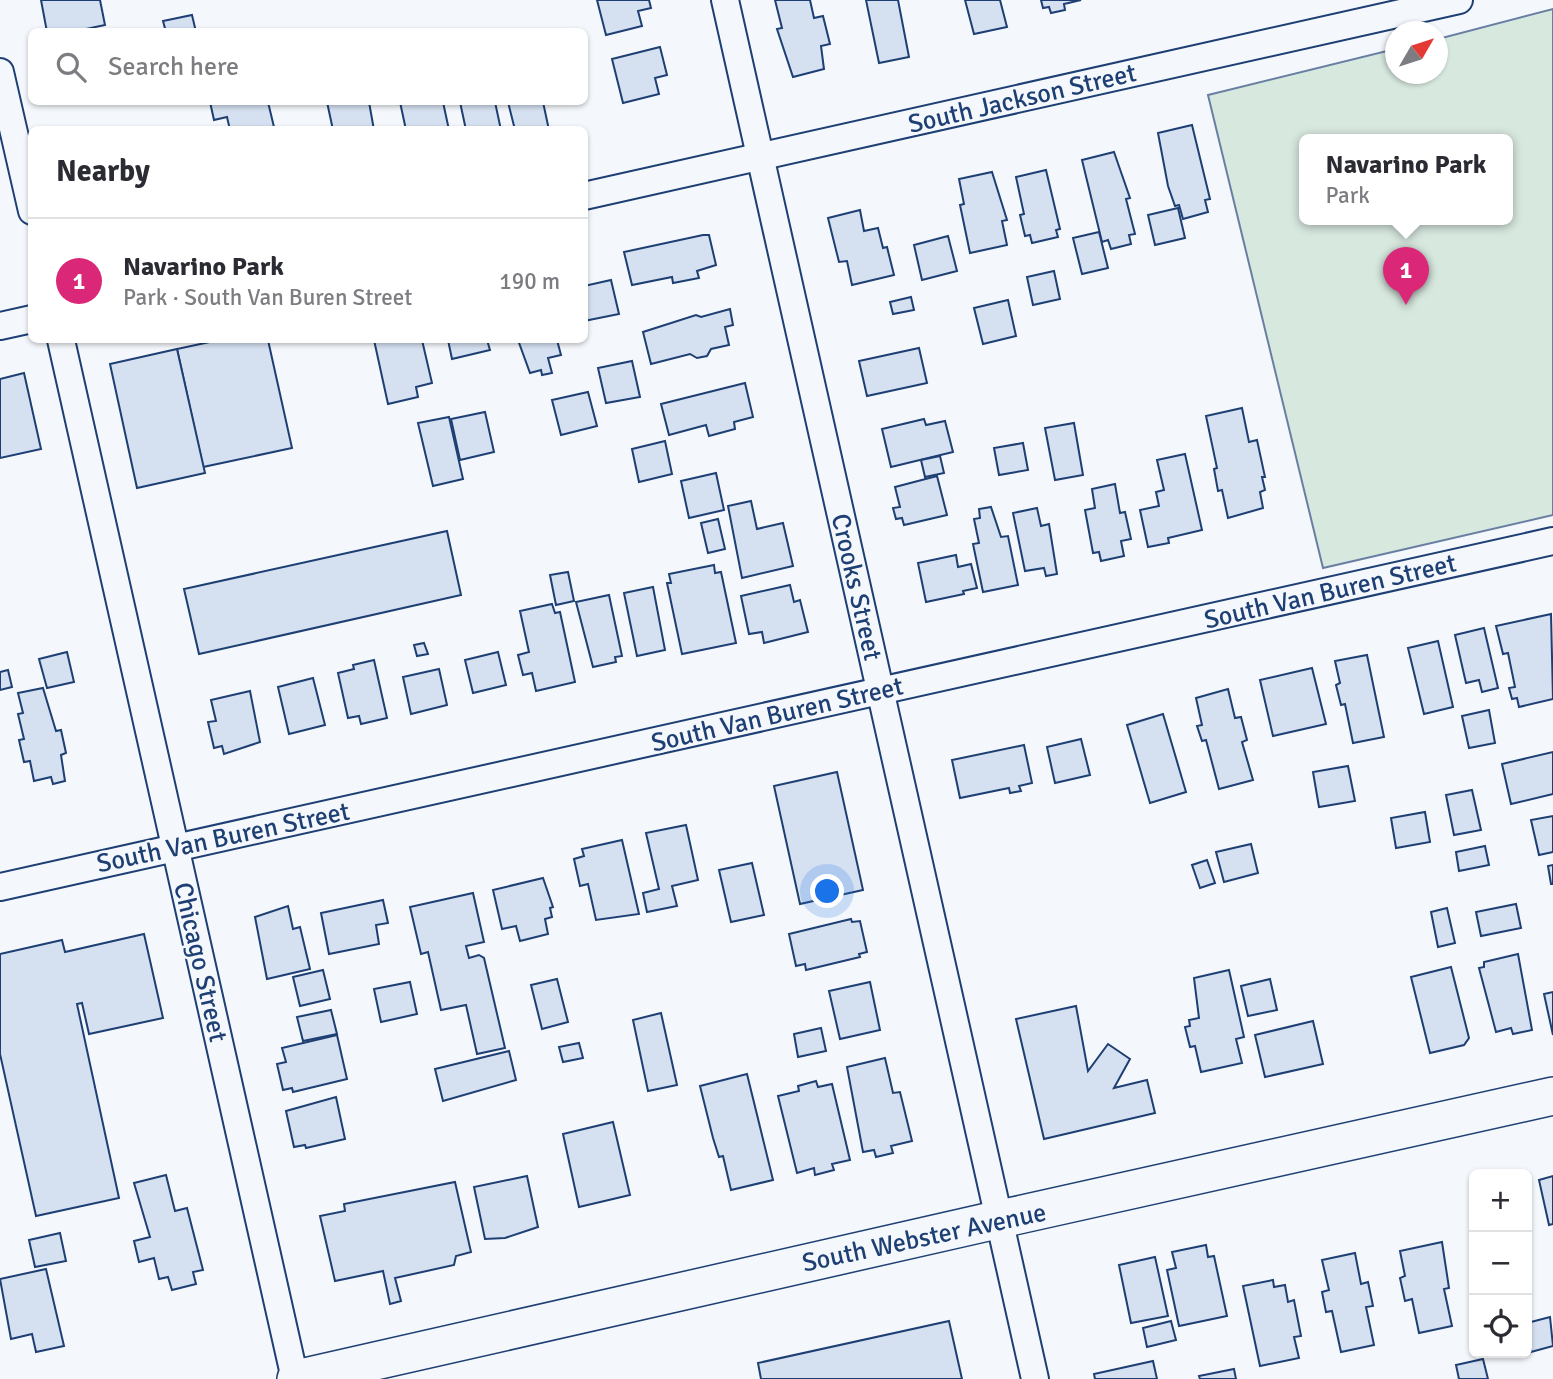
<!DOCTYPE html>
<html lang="en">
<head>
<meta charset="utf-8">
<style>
	body { margin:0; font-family:Signika,sans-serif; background:#f7f7f7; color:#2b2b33 }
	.controls { position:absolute; right:21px; bottom:21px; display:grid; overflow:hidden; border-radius:10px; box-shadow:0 2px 5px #0004 }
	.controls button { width:63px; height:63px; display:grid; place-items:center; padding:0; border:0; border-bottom:2px solid #e1e1e2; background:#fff; color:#2b2b33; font:35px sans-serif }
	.compass { position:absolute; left:1385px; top:21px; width:63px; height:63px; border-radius:50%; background:#fff; box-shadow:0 2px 5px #0004; rotate:51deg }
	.you { position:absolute; left:828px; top:892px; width:24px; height:24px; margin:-18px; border:5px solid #fff; border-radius:50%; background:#1a73e8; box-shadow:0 0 0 10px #1a73e833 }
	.badge { display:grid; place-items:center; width:46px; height:46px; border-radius:50%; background:#db2777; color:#fff; font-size:23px; font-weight:700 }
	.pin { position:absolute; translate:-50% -58px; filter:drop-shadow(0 2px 4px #0008) }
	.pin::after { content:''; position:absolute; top:37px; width:24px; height:21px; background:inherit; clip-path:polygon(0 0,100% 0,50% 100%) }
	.popup { position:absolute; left:1299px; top:134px; width:214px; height:91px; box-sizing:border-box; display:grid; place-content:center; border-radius:10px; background:#fff; filter:drop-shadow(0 2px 5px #0005); font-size:23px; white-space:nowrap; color:#7c7c81 }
	.popup b { font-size:26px; color:#2b2b33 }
	.popup::after { content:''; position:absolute; left:50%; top:100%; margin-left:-14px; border:14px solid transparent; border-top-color:#fff }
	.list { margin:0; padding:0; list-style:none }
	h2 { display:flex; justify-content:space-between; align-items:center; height:91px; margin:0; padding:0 28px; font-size:30px }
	h2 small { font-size:23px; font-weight:400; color:#7c7c81 }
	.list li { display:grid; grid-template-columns:46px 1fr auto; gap:21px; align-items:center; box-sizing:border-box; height:126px; padding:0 28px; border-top:2px solid #e1e1e2 }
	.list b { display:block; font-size:26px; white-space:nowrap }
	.list p { margin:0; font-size:23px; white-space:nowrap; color:#7c7c81 }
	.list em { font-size:23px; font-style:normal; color:#7c7c81 }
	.icon { flex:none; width:38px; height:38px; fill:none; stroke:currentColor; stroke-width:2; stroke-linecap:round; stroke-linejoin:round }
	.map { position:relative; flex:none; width:1553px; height:1379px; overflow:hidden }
	.search { position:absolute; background:#fff; box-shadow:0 2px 5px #0004; left:28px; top:28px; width:560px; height:77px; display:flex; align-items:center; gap:18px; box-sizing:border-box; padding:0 24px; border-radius:10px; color:#7c7c81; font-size:26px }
	.panel { position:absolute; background:#fff; box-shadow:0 2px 5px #0004; left:28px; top:126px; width:560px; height:217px; border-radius:10px }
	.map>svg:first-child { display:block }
	.green { fill:#d7e8df; stroke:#687fa3; stroke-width:2; fill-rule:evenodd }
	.building { fill:#d5e0f0; stroke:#1d3f73; stroke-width:2 }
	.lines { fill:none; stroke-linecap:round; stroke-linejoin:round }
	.minor-casing { stroke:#1d3f73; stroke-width:30 }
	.secondary-casing { stroke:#1d3f73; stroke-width:40 }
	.minor { stroke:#f4f7fb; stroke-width:26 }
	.secondary { stroke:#f4f7fb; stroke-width:37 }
	.labels { text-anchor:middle; stroke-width:5; stroke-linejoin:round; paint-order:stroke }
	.street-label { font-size:26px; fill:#1d3f73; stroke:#f4f7fb }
</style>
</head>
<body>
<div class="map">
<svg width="1553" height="1379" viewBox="0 0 1553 1379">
	<rect width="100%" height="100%" fill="#f4f7fb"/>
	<path class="green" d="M1553,9V515L1323,568L1208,95L1395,49L1396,74H1438V39ZM1304,139H1508V219H1304Z"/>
	<g class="building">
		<polygon points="41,0 100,0 105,25 72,32 47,32"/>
		<polygon points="597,0 649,0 651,8 638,11 642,26 606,35"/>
		<polygon points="775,0 810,0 814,18 823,16 830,44 821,46 824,69 793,77 777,29 782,28"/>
		<polygon points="866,0 898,0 909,57 879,63"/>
		<polygon points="965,0 1000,0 1007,27 974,34"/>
		<polygon points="1041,0 1081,0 1064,4 1065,10 1051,13 1049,7 1043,8"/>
		<polygon points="192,15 196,32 166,32 163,21"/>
		<polygon points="660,47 667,75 655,78 659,94 623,103 612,59"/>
		<polygon points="210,102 268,102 274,127 230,130 227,117 214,120"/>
		<polygon points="327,102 369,102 374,130 333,130"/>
		<polygon points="400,102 443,102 449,130 406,130"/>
		<polygon points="460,102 495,102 501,130 466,130"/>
		<polygon points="508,102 543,102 549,130 515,130"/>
		<polygon points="1192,125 1210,199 1205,200 1208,212 1183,219 1179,205 1175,206 1168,186 1158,133"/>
		<polygon points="1114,152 1130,198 1126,199 1135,234 1129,235 1131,244 1111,249 1108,240 1102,242 1082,160"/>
		<polygon points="1046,170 1060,229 1056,230 1058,237 1032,243 1030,235 1025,236 1020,215 1024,214 1016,177"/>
		<polygon points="992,172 1007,220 1002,221 1007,245 970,253 960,205 964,204 959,179"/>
		<polygon points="1178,208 1185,238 1155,245 1148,215"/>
		<polygon points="860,210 864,231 878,228 883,248 887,247 894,275 852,285 847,261 839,262 828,218"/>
		<polygon points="1099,232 1108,268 1082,274 1073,238"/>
		<polygon points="703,235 709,235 716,265 697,271 699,278 673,283 672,277 632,285 624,252"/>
		<polygon points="948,236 957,271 922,280 914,245"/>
		<polygon points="1054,271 1060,299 1033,305 1027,277"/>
		<polygon points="611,280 619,314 584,321 584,286"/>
		<polygon points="911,297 914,310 893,314 890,302"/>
		<polygon points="1008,300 1016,336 983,344 974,308"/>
		<polygon points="730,309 733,325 725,327 729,345 711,349 707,356 697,358 690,354 651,364 643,332 696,315 701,317"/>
		<polygon points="219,340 268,340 292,448 203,467 177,349"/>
		<polygon points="374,340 422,340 432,383 416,387 418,397 388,404"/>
		<polygon points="448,340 487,340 490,350 452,359"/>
		<polygon points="518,340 557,340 561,355 548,358 552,373 542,375 541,370 530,373"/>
		<polygon points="919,348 927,383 867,396 859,361"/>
		<polygon points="177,349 205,473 137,488 110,364"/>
		<polygon points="632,361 640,397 606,403 598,368"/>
		<polygon points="24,373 41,449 0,458 0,379"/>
		<polygon points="745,383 753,417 734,422 735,429 709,436 706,425 669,435 661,404"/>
		<polygon points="588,392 597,426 561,435 552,400"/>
		<polygon points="1242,408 1249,442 1257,440 1265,477 1262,477 1265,490 1260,492 1263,508 1228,518 1222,490 1218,491 1214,469 1217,468 1206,416"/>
		<polygon points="485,412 494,452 460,460 451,419"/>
		<polygon points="449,417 463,479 433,486 418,423"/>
		<polygon points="924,419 926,425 945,421 953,452 891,467 882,429"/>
		<polygon points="1074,423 1083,475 1055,480 1045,428"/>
		<polygon points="665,441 672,474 639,482 632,449"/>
		<polygon points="1023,443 1028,470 999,475 994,448"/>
		<polygon points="1185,454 1202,530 1168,538 1169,543 1148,547 1140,510 1159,506 1156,492 1164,490 1157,460"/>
		<polygon points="940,456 944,473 925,477 921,460"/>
		<polygon points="716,473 724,510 689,518 681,481"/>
		<polygon points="937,476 947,515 904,525 902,518 896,519 893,508 900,507 895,487"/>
		<polygon points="1115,484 1120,513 1125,512 1131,539 1121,541 1124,556 1101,561 1099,552 1093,553 1085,510 1095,508 1092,489"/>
		<polygon points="751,501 757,529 783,523 793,566 742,578 728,506"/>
		<polygon points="991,507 1001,537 1008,536 1018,585 983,592 973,544 979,543 974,519 980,518 979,509"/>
		<polygon points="1037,508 1041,526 1049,524 1057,574 1046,576 1044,568 1025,571 1013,513"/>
		<polygon points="718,519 725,549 708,553 701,523"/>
		<polygon points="447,531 461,595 199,654 184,589"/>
		<polygon points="956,555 958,567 971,564 977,588 963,591 964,594 926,602 918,563"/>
		<polygon points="714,565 715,573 721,572 736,643 682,654 667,583 671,583 669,574"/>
		<polygon points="568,572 574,601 556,605 550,575"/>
		<polygon points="790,585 794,602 800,600 808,632 764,643 762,632 749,634 741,596"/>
		<polygon points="653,587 665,650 637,656 624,593"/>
		<polygon points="609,595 622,656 615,657 616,662 593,667 576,602"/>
		<polygon points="552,604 555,613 560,612 575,682 536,691 532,673 523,675 518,655 529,652 520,611"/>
		<polygon points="1551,614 1553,699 1519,707 1517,698 1512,699 1509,688 1515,687 1508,653 1503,654 1496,626"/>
		<polygon points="1484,628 1498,688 1482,692 1479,680 1466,683 1455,635"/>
		<polygon points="1438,641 1453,707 1424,714 1408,648"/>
		<polygon points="424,643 428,654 417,656 414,645"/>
		<polygon points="67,652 74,682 47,688 39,659"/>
		<polygon points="498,652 506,685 473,693 465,660"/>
		<polygon points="1367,655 1384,737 1353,743 1345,704 1341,705 1336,685 1340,683 1335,661"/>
		<polygon points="374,660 387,718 361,724 359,716 348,718 338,673 354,669 353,665"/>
		<polygon points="1312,668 1326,724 1273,736 1260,680"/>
		<polygon points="439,669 447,705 411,714 403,677"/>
		<polygon points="8,670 12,687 0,690 0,672"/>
		<polygon points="313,678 325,725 289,734 278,687"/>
		<polygon points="43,688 56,731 61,730 66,753 61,755 65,781 53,784 51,777 34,781 30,761 24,762 19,740 24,739 18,714 23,713 18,693"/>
		<polygon points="1228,689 1235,718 1241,717 1247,740 1242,742 1253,780 1219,789 1206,740 1202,741 1197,726 1202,725 1196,698"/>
		<polygon points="250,691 260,742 224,754 222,746 214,748 208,722 216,721 211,700"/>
		<polygon points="1489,710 1495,743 1469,748 1462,716"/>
		<polygon points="1163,714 1186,792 1150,803 1127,725"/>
		<polygon points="1081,739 1090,775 1055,783 1047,747"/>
		<polygon points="1024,745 1032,783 1019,786 1021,791 1010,793 1009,788 960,798 952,760"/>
		<polygon points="1553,752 1553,794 1511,804 1502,764"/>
		<polygon points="1348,766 1355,801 1319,807 1313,772"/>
		<polygon points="837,772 863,890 800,904 774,786"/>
		<polygon points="1472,790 1481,830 1454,835 1446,795"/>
		<polygon points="1425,812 1430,842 1396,848 1391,818"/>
		<polygon points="1553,816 1553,852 1539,855 1531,820"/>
		<polygon points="686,825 698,880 672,886 677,906 647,912 643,893 659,889 646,833"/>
		<polygon points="622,840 639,914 596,920 588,884 580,886 574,859 584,856 582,849"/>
		<polygon points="1251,844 1258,873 1224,882 1216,852"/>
		<polygon points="1485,846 1489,865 1459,871 1456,852"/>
		<polygon points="1207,860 1215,883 1200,888 1192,865"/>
		<polygon points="752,863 764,915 731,922 719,870"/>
		<polygon points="1553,865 1553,884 1551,884 1548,866"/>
		<polygon points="543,878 553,907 550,908 552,917 545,919 548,934 520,941 516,926 502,929 493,890"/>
		<polygon points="473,893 484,942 466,946 469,958 479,955 484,958 505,1048 477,1054 466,1005 441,1010 428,952 421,954 410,907"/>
		<polygon points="383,900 388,923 376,925 379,944 329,954 321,913"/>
		<polygon points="1516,904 1521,928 1481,936 1476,912"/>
		<polygon points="288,906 293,929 300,927 310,969 267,979 255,917"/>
		<polygon points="1447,908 1455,943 1438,947 1431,912"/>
		<polygon points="851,919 852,922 860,921 867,952 859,954 860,957 806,970 805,964 796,966 789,934"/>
		<polygon points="144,934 163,1018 89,1034 82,1003 77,1004 119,1198 36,1216 0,1054 0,954 62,940 65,952"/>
		<polygon points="1518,954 1532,1030 1513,1034 1511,1028 1496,1032 1479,968 1484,967 1484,962"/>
		<polygon points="1451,967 1469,1038 1464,1045 1430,1053 1411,977"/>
		<polygon points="323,970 330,999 300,1006 293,977"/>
		<polygon points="1229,970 1244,1037 1236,1039 1242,1063 1201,1072 1195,1046 1190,1047 1185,1027 1190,1026 1189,1020 1199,1018 1194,978"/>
		<polygon points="557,979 568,1022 542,1029 531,985"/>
		<polygon points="1270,979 1277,1010 1248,1016 1241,986"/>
		<polygon points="410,982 417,1014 381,1022 374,989"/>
		<polygon points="870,982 880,1030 840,1039 829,991"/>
		<polygon points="1553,992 1553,1035 1544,994"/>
		<polygon points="1076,1006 1088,1071 1108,1044 1130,1059 1114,1088 1147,1080 1155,1113 1044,1139 1016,1019"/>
		<polygon points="331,1010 337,1034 303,1041 297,1017"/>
		<polygon points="661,1013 677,1085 648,1091 633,1020"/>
		<polygon points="1313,1021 1323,1064 1265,1077 1255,1035"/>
		<polygon points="821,1028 826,1051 798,1057 794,1034"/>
		<polygon points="337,1035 347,1079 293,1092 292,1088 283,1090 277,1064 286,1062 282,1048"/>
		<polygon points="579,1043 583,1058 563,1062 559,1047"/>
		<polygon points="509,1051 516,1080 443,1101 435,1069"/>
		<polygon points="885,1058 893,1093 900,1092 912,1141 891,1146 893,1153 876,1157 874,1150 863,1152 847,1067"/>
		<polygon points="747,1074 773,1180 731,1190 723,1156 719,1157 713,1138 700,1086"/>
		<polygon points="816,1081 818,1087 832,1084 850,1160 832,1164 834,1170 815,1175 814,1168 797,1173 778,1096 799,1091 798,1086"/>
		<polygon points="336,1097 345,1139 306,1148 305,1145 294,1147 286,1111"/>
		<polygon points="613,1122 630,1195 579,1207 563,1134"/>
		<polygon points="166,1175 175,1211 187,1208 203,1270 193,1272 196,1284 172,1290 168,1277 159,1279 154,1258 139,1262 134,1241 150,1237 134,1183"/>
		<polygon points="527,1176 538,1227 505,1238 485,1239 474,1187"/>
		<polygon points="1553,1176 1553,1224 1549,1225 1539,1180"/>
		<polygon points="455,1182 471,1252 456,1256 454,1265 395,1278 401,1301 390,1304 383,1271 335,1281 320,1216 345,1211 344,1204"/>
		<polygon points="60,1233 66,1261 35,1267 29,1240"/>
		<polygon points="1442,1242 1449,1288 1444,1289 1452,1326 1419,1333 1412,1299 1405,1301 1400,1278 1405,1276 1400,1251"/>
		<polygon points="1206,1245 1208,1257 1214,1256 1227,1316 1179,1326 1167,1270 1176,1268 1172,1252"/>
		<polygon points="1355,1253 1361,1284 1368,1282 1373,1306 1366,1307 1374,1345 1341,1352 1332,1311 1326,1312 1322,1292 1329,1290 1322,1260"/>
		<polygon points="1155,1257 1168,1316 1131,1323 1119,1265"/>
		<polygon points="46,1269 64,1346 36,1352 32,1334 11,1339 0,1279"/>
		<polygon points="1273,1280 1274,1287 1285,1285 1288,1302 1294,1300 1301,1336 1294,1337 1299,1358 1260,1366 1243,1286"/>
		<polygon points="1550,1317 1553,1346 1531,1352 1527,1323"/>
		<polygon points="949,1321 962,1379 761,1379 758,1363"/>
		<polygon points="1171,1321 1176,1340 1147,1347 1143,1328"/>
		<polygon points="1483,1359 1488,1379 1459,1379 1456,1365"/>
		<polygon points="1153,1361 1157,1379 1095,1379 1094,1374"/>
		<polygon points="1234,1369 1236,1379 1200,1379 1199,1376"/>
	</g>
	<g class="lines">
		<defs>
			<g id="minor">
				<polyline points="725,0 1035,1379"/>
				<polyline points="0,72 32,211"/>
				<polyline points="584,196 1459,0"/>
				<polyline points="0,326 32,319"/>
				<polyline points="61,340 295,1379"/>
				<polyline points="0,887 1553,541"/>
			</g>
			<path id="secondary" d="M296,1379C714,1281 1134,1190 1553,1096"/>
		</defs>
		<use href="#minor" class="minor-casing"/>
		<use href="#secondary" class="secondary-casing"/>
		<use href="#minor" class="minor"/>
		<use href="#secondary" class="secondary"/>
	</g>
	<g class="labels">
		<g class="street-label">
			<text transform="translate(1022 98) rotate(-13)" y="9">South Jackson Street</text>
			<text transform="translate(857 587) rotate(77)" y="9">Crooks Street</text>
			<text transform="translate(1330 591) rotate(-13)" y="9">South Van Buren Street</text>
			<text transform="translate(777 714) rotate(-13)" y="9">South Van Buren Street</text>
			<text transform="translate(223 837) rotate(-12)" y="9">South Van Buren Street</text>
			<text transform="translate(201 962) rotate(77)" y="9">Chicago Street</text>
			<text transform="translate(924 1237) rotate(-12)" y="9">South Webster Avenue</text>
		</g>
	</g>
</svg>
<div class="controls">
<button>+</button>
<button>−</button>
<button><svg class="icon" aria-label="locate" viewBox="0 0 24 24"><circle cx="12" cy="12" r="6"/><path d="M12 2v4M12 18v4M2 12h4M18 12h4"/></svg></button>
</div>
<svg class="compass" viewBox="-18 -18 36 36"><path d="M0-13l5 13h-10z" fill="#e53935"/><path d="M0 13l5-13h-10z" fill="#7c7c81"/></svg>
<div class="you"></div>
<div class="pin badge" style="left:1406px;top:305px">1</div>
<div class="popup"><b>Navarino Park</b>Park</div>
<div class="search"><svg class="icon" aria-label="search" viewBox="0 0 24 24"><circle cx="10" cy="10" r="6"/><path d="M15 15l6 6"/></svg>Search here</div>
<section class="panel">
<h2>Nearby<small></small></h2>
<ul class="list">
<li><span class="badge">1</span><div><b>Navarino Park</b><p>Park · South Van Buren Street</p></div><em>190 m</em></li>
</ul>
</section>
</div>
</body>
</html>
